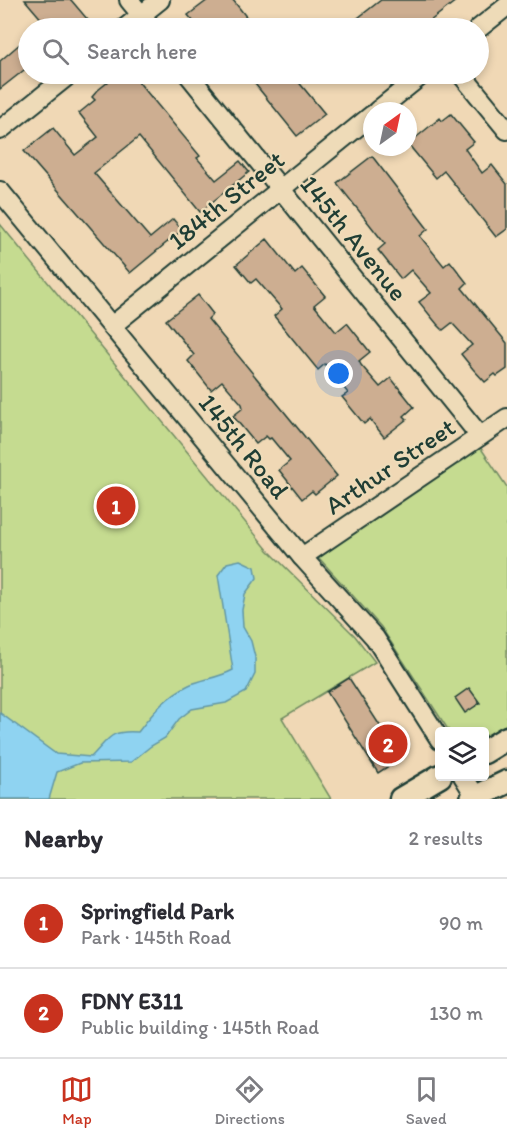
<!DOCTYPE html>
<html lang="en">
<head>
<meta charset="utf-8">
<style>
	body { margin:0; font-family:Itim,sans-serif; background:#f7f7f7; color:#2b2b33 }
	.controls { position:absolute; right:18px; bottom:18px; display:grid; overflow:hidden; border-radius:6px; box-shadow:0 3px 9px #0003 }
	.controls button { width:54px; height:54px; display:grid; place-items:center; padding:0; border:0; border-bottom:2px solid #e1e1e2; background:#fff; color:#2b2b33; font:30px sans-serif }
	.compass { position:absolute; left:363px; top:102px; width:54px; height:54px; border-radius:50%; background:#fff; box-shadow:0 3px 9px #0003; rotate:33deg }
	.you { position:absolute; left:339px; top:374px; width:21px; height:21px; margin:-15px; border:4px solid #fff; border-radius:50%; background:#1a73e8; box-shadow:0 0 0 9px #1a73e833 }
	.badge { display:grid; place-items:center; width:39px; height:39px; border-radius:50%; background:#c8321e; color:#fff; font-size:20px; font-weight:700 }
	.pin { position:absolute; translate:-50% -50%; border:3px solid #fff; box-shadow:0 2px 6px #0006 }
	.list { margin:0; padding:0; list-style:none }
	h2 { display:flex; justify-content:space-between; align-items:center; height:78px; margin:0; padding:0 24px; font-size:26px }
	h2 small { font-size:20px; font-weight:400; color:#7c7c81 }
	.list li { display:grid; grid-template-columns:39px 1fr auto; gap:18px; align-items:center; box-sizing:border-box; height:90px; padding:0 24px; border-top:2px solid #e1e1e2 }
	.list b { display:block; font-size:22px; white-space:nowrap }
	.list p { margin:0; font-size:20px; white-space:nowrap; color:#7c7c81 }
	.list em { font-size:20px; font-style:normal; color:#7c7c81 }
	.icon { flex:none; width:33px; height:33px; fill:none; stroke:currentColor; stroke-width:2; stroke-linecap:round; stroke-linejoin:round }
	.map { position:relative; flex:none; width:507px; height:799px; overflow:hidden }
	.search { position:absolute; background:#fff; box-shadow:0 3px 9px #0003; left:18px; right:18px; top:18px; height:66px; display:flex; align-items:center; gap:15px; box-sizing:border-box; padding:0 21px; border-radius:33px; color:#7c7c81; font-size:22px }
	.sheet { height:258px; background:#fff }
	nav { display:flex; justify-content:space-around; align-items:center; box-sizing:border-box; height:84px; border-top:2px solid #e1e1e2; background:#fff; font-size:16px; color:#7c7c81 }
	nav a { display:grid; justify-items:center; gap:3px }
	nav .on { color:#c8321e }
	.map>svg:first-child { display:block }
	.green { fill:#c5db90; stroke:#728c62; stroke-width:1.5 }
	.water { fill:#8fd3f1; stroke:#6297a5; stroke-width:1.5 }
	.building { fill:#cdae91; stroke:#1f3d34; stroke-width:1.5 }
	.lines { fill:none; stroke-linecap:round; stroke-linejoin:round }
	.minor-casing { stroke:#1f3d34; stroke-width:22 }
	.tertiary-casing { stroke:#1f3d34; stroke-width:27 }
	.minor { stroke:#eedbb8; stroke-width:18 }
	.tertiary { stroke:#eedbb8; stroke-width:22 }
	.labels { text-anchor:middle; stroke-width:4.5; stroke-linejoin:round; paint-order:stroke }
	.street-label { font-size:26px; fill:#1f3d34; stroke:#eedbb8 }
</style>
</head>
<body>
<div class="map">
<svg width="507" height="799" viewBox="0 0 507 799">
	<rect width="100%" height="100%" fill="#f0d8b5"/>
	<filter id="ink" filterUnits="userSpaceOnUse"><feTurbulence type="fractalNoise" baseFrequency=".0167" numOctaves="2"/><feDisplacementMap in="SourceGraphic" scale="12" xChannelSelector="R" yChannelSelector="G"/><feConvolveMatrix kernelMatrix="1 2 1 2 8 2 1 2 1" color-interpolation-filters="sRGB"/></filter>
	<g filter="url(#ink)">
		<g class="green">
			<polygon points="0,224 268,550 355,636 375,662 282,718 331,799 0,799"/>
			<polygon points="478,444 507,487 507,724 485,738 484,732 449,731 381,627 319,558"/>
		</g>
		<path class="water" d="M240,560L255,567L257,578L245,594L242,610L243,627L251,641L255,657V674L246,692L226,703L192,709L179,719L165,738L151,746L131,762L80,763L57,772L49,799H0V713L56,754L91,757C110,738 109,730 138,732C153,713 166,696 189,685C203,679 218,678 233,670L218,575L227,563Z"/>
		<g class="building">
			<polygon points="25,0 71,0 88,20 77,28 49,28"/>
			<polygon points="208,0 233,0 255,28 199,28 188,15"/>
			<polygon points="381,0 457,0 421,28 345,28"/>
			<polygon points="22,42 28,51 28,67 0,89 0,61"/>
			<polygon points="118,74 132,74 200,156 197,158 216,180 240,161 249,172 200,212 139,137 94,173 150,238 173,219 182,230 130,273 24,151 53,128 75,155 98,137 79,113 95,100 92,97 98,90"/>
			<polygon points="247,74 292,74 325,114 297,136"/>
			<polygon points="451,114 474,142 465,149 482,173 492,165 507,184 507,229 496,237 444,171 436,178 408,144 440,118 442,121"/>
			<polygon points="372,156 428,229 420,236 444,266 450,261 467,283 462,288 507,343 507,369 497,376 495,374 485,382 473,369 461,354 472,345 452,323 443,330 437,324 419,302 431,293 411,270 401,279 378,250 385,244 337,183"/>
			<polygon points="267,239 295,274 302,268 325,296 314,305 336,332 347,323 370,352 359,361 361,365 380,387 391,378 414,407 404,416 407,419 384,437 370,419 364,424 342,397 348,393 325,364 318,370 274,316 282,309 256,279 251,283 236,265"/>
			<polygon points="198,295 213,314 208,319 337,476 315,494 312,491 302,499 279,470 290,461 271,438 269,439 266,436 256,444 233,416 243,408 242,404 222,381 211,390 188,361 194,355 166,320"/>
			<polygon points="349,678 401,758 378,773 327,692"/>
			<polygon points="469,688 480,703 465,713 455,698"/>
		</g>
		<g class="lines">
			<defs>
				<g id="minor">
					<polyline points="129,0 152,28"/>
					<polyline points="125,28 160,0"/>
					<polyline points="478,29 507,6"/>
					<polyline points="188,74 480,436"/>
					<polyline points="461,74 507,130"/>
					<polyline points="377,111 423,74"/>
					<polyline points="0,130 70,74"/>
					<polyline points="0,191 302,557 375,638 440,740"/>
					<polyline points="113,325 372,115"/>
					<polyline points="302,557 507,418"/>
					<polyline points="463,776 476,797"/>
				</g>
				<g id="tertiary">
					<polyline points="484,752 507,738"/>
					<polyline points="401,799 440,776"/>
					<polyline points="472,799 507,782"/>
				</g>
			</defs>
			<use href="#minor" class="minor-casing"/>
			<use href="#tertiary" class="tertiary-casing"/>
			<use href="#minor" class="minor"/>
			<use href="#tertiary" class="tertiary"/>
		</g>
	</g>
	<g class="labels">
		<g class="street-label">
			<text transform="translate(226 200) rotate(-39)" y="9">184th Street</text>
			<text transform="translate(354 238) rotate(51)" y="9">145th Avenue</text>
			<text transform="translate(244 446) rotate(51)" y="9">145th Road</text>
			<text transform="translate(390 466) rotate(-34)" y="9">Arthur Street</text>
		</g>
	</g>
</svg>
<div class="controls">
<button><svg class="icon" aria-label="layers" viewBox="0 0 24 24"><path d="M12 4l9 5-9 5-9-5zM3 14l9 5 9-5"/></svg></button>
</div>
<svg class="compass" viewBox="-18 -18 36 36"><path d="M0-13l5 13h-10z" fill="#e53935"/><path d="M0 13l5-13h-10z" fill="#7c7c81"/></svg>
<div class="you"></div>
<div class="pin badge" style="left:116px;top:506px">1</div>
<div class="pin badge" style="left:388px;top:744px">2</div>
<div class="search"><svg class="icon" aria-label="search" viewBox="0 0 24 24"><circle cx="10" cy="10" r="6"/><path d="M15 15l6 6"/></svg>Search here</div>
</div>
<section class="sheet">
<h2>Nearby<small>2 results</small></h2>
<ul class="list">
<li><span class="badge">1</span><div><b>Springfield Park</b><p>Park · 145th Road</p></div><em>90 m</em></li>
<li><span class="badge">2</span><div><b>FDNY E311</b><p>Public building · 145th Road</p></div><em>130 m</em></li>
</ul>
</section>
<nav>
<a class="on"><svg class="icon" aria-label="map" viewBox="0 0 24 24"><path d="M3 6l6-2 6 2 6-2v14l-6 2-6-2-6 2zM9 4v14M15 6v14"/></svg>Map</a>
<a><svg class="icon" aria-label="directions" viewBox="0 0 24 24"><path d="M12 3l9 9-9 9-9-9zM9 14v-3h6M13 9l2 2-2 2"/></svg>Directions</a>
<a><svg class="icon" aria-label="saved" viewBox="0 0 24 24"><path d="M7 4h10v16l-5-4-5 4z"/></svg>Saved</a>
</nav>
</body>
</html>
